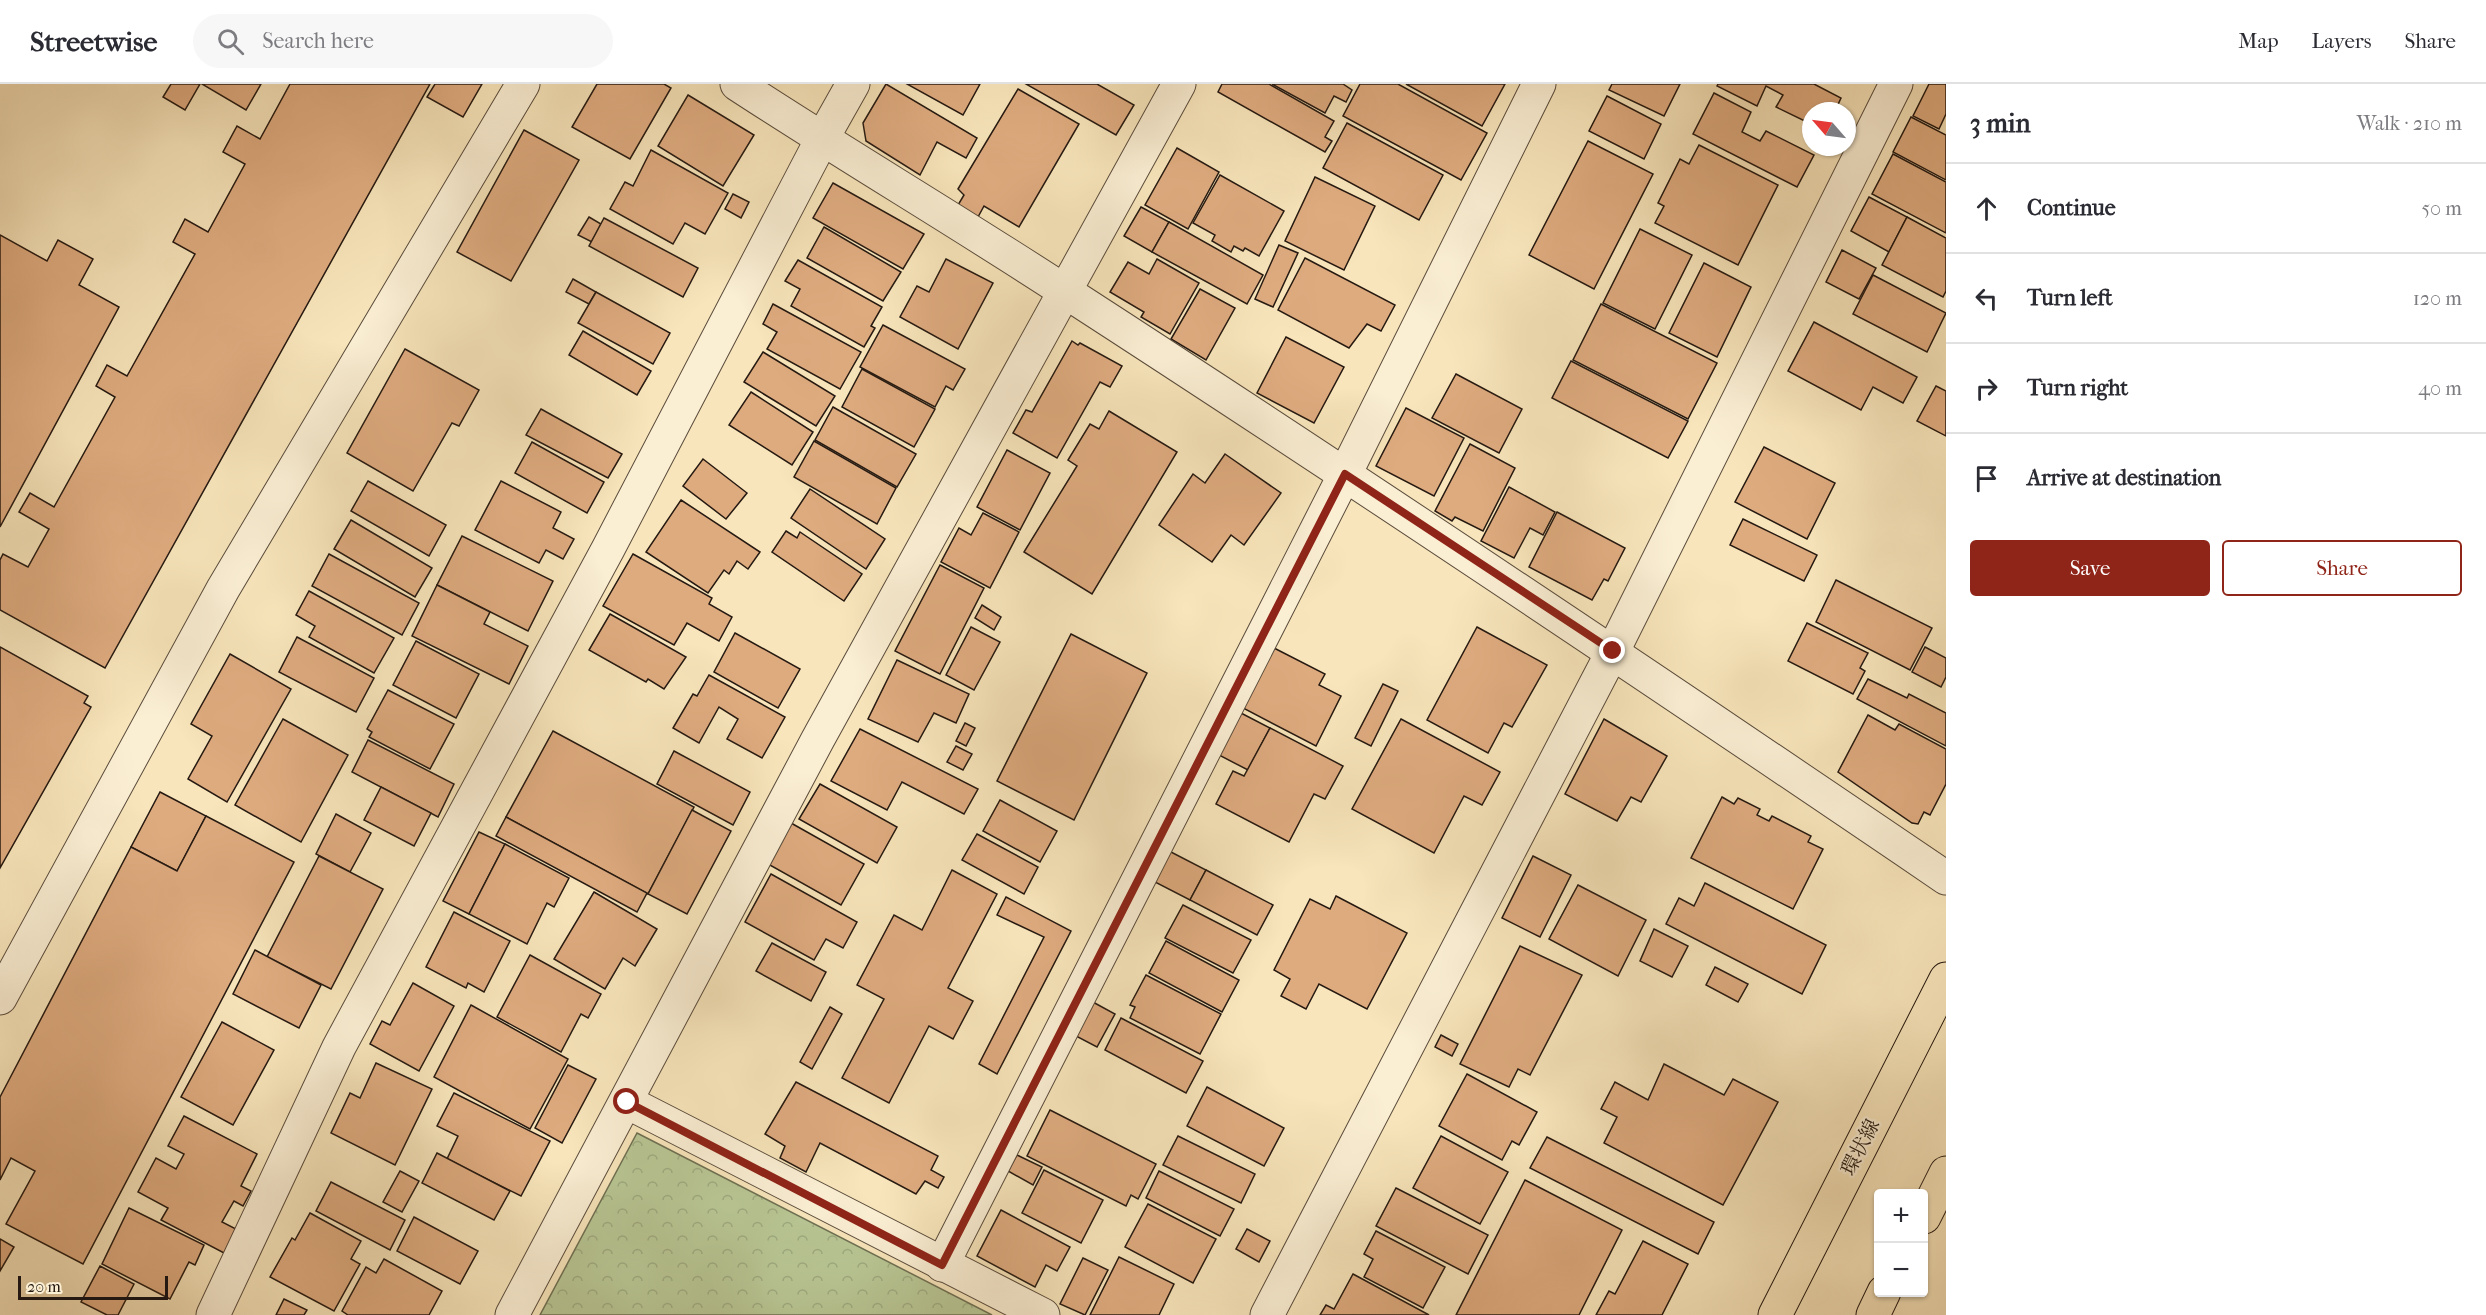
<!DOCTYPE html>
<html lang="en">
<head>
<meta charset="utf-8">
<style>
	body { margin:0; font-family:"IM FELL French Canon","Noto Serif JP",serif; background:#f7f7f7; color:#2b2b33 }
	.controls { position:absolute; right:18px; bottom:18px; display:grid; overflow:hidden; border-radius:6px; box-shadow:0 2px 4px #0004 }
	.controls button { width:54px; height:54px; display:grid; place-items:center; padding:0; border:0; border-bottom:2px solid #e1e1e2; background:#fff; color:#2b2b33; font:30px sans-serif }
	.compass { position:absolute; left:1802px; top:18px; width:54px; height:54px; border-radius:50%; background:#fff; box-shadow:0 2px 4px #0004; rotate:298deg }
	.scale { position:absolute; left:18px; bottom:15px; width:150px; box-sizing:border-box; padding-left:6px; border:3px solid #251911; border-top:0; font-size:16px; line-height:21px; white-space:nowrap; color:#251911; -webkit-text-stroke:4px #faeed3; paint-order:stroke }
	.stop { position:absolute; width:18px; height:18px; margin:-14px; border:4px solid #8f2418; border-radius:50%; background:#fff }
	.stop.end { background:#8f2418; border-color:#fff; box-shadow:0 2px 6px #0008 }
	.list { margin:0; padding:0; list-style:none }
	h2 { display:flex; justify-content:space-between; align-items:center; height:78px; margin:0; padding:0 24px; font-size:26px }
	h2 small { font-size:20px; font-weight:400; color:#7c7c81 }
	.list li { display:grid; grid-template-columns:39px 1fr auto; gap:18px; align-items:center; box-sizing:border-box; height:90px; padding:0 24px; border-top:2px solid #e1e1e2 }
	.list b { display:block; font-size:22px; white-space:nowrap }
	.list em { font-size:20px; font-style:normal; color:#7c7c81 }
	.actions { display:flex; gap:12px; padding:18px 24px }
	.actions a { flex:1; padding:14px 0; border:2px solid #8f2418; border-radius:6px; text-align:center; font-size:21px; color:#8f2418 }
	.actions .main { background:#8f2418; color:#fff }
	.icon { flex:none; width:33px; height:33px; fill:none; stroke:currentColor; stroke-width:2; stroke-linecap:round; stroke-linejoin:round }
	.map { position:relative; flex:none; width:1946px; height:1231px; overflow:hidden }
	header { display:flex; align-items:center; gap:36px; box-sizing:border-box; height:84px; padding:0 30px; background:#fff; border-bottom:2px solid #e1e1e2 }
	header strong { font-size:28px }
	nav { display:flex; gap:33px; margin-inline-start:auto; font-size:21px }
	.search { width:420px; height:54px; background:#f7f7f7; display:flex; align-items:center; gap:15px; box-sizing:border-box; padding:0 21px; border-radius:33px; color:#7c7c81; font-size:22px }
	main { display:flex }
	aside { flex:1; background:#fff }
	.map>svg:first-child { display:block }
	.park { fill:url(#park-crowns); stroke:#6e7052; stroke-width:1.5 }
	.building { fill:#deab7f; stroke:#251911; stroke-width:1.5 }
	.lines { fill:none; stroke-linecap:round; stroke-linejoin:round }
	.minor-casing { stroke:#5a4c3c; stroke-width:35 }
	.primary-casing { stroke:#251911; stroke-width:35 }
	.minor { stroke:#faeed3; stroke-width:33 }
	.primary { stroke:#f8e5bb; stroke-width:33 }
	.route { stroke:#8f2418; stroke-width:8 }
	.labels { text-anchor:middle; stroke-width:4.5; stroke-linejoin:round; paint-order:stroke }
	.street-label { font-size:20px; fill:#251911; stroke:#faeed3 }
</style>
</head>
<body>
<header>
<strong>Streetwise</strong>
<div class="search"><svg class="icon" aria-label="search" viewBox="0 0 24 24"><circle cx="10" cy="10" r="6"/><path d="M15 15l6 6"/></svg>Search here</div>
<nav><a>Map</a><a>Layers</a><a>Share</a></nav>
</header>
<main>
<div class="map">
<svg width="1946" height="1231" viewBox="0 0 1946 1231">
	<defs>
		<pattern id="park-crowns" width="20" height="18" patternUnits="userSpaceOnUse" patternTransform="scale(1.5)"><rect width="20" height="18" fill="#b8c694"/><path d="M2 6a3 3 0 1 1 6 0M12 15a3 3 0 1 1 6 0" fill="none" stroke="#9eaa7f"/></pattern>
	</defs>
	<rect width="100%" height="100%" fill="#f8e5bb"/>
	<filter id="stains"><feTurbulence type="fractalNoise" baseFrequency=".00333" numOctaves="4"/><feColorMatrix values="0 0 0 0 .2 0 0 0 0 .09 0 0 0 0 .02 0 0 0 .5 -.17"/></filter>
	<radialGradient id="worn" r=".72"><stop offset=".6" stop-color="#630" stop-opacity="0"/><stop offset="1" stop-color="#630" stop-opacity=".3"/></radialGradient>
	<polygon class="park" points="637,1049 992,1231 540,1231"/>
	<g class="building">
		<polygon points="171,0 200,0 185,26 163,13"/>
		<polygon points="202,0 261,0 246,26"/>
		<polygon points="290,0 430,0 105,584 0,526 0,476 3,470 28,483 49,445 19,428 30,409 54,423 115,313 96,302 107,281 127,292 195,170 173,158 185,135 208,148 245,80 223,68 237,42 260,55"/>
		<polygon points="435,0 482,0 463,33 427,13"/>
		<polygon points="597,0 664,0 671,4 630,75 572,43"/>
		<polygon points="886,0 977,54 966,74 937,58 920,91 866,57 863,39"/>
		<polygon points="907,0 980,0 963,31"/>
		<polygon points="1026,0 1097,0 1134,21 1116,51"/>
		<polygon points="1222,0 1269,0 1334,37 1325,53 1332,57 1325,68 1218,8"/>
		<polygon points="1272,0 1343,0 1352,6 1346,18 1334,12 1325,29"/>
		<polygon points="1360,0 1398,0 1487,49 1461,96 1343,32"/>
		<polygon points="1406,0 1505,0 1482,42"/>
		<polygon points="1612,0 1680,0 1664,32 1609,6"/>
		<polygon points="1718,0 1814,0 1841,14 1835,27 1811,27 1811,40 1776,23 1783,11 1766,2 1757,22 1717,2"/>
		<polygon points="1929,0 1946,0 1946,30 1939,45 1913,32"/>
		<polygon points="1018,5 1079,40 1019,143 984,122 978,133 958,121 964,111 958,105"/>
		<polygon points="1714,9 1751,28 1742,48 1760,57 1766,47 1814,71 1797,103 1693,50"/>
		<polygon points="688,11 754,51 723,102 658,62"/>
		<polygon points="1607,12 1661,40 1644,75 1589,47"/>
		<polygon points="1911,33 1946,51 1946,96 1893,68"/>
		<polygon points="1347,39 1443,91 1419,136 1323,84"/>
		<polygon points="524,46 579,76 511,197 457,168"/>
		<polygon points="1588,57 1653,90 1594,205 1529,171"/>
		<polygon points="1699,61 1778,101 1738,181 1655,139 1664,122 1658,119 1680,75 1689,80"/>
		<polygon points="1177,64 1219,88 1188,145 1145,121"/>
		<polygon points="651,66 728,109 705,150 685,139 673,160 610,125 625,98 633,102"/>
		<polygon points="1893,70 1946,98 1946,149 1872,110"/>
		<polygon points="1220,91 1284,127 1259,172 1245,164 1243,167 1234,162 1231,168 1212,157 1215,151 1193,139"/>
		<polygon points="1315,93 1375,122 1344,186 1285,157"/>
		<polygon points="833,99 924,150 903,185 813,134"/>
		<polygon points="733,110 749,118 741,134 725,125"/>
		<polygon points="1869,113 1907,133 1889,168 1851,147"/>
		<polygon points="1141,123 1169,138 1152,168 1124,152"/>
		<polygon points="589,133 601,140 592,158 578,151"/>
		<polygon points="1907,133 1946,154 1946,207 1943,213 1882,181"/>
		<polygon points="604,134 698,184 683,213 589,162"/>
		<polygon points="1169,138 1263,191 1247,220 1152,168"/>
		<polygon points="824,143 901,188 883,217 807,174"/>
		<polygon points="1640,145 1692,171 1655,245 1603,219"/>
		<polygon points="0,151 47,177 58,156 93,175 79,201 119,223 0,443"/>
		<polygon points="1279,161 1298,169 1273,223 1255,215"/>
		<polygon points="1842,166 1876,184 1859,215 1826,198"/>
		<polygon points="1305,174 1395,221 1381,247 1367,240 1349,264 1278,226"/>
		<polygon points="946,175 993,199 958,265 900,233 917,202 929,208"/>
		<polygon points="1157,175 1199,199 1170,250 1141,233 1144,228 1110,208 1128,178 1149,190"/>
		<polygon points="798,176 882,223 871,242 875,244 864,263 791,222 800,205 785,197"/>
		<polygon points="1704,179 1751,203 1717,273 1669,249"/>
		<polygon points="1873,191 1946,229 1927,268 1853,230"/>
		<polygon points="573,195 596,208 589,220 566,208"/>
		<polygon points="1200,205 1235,224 1206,276 1171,255"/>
		<polygon points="596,208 670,249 653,280 578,239"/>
		<polygon points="773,220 861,268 840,305 767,265 777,248 763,240"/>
		<polygon points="1601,220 1717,279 1688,335 1573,276"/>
		<polygon points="1814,238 1917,293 1903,319 1873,303 1861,326 1788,287"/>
		<polygon points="883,241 965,285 953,306 946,302 935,323 860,283"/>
		<polygon points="583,247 651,287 637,311 569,271"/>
		<polygon points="1286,253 1344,283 1314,339 1257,309"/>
		<polygon points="1072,257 1078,261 1080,259 1122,282 1110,303 1100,298 1057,374 1013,349 1026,326 1032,328"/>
		<polygon points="405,265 479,306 459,342 452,339 413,407 347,369"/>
		<polygon points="763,268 835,312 816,342 744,298"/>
		<polygon points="1571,277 1688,337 1668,374 1552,314"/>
		<polygon points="862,285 935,325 914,363 842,323"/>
		<polygon points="1456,290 1522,325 1499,369 1432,334"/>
		<polygon points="1936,302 1946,307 1946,352 1917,337"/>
		<polygon points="751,308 813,348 792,381 729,341"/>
		<polygon points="833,323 916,370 897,403 815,356"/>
		<polygon points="1406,324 1464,354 1434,412 1376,382"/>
		<polygon points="541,325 622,370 608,394 526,351"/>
		<polygon points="1109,327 1177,368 1092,510 1024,468 1077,382 1068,376 1090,340 1099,345"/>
		<polygon points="814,357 896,404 877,440 794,393"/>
		<polygon points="532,358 604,398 587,429 515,389"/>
		<polygon points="1470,360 1515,384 1483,447 1455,433 1452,437 1435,427"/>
		<polygon points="1764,363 1835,399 1807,455 1735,418"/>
		<polygon points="1007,366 1050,389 1020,446 977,423"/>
		<polygon points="1225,370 1281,409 1244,461 1231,451 1212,478 1159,441 1193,390 1205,399"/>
		<polygon points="703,375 747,409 726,435 683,402"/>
		<polygon points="368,397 446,441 429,472 351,427"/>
		<polygon points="501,397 561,428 553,444 574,455 563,475 546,466 539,479 475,446"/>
		<polygon points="1509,403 1555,428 1543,451 1530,444 1514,474 1481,457"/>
		<polygon points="810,405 885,455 866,485 791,434"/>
		<polygon points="681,416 760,468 748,485 737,477 729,490 724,486 708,509 646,468"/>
		<polygon points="1557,428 1625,464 1608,497 1604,495 1592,516 1529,483"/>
		<polygon points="983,429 1019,448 990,504 941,478 959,444 971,451"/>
		<polygon points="1743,435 1817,471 1804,497 1730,461"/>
		<polygon points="351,436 432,484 415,513 334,465"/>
		<polygon points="786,447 797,454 800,448 862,490 844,517 772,468"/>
		<polygon points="462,452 553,497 528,547 437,501"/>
		<polygon points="329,470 419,519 402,551 312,502"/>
		<polygon points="633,470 712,514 709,520 732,533 719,557 687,539 674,561 603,522"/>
		<polygon points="940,481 984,504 940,590 895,567"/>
		<polygon points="1836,496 1932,544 1910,586 1816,538"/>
		<polygon points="437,501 490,528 484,540 528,562 509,600 412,552"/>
		<polygon points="309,507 394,554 374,589 309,553 315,542 296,531"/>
		<polygon points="982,521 1001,533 994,546 975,534"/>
		<polygon points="610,530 686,573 664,605 648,595 646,598 589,566"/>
		<polygon points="1807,539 1868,569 1860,584 1865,587 1853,610 1788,577"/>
		<polygon points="971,543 1000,558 974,606 946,591"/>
		<polygon points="1477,543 1547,581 1512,643 1504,639 1488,669 1427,636"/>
		<polygon points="735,549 800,585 778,624 714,588"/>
		<polygon points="1071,550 1147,589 1074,736 997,697"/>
		<polygon points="297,553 374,594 356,628 279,588"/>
		<polygon points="416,557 479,590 456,634 393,601"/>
		<polygon points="0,563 88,612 84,619 91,623 0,784"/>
		<polygon points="1925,563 1946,574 1946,593 1941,603 1912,588"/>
		<polygon points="1274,564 1325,590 1319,601 1341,612 1316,662 1243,624"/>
		<polygon points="230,570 291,605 227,718 188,695 212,652 191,640"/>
		<polygon points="897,576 969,610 956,639 934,629 918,658 868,635"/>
		<polygon points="709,591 785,633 762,674 727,655 738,635 719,623 699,659 673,644 693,610 697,612"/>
		<polygon points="1868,595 1907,614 1909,610 1946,629 1946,662 1857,615"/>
		<polygon points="1383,600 1398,607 1371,662 1355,654"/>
		<polygon points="388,606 454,640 430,685 369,653 372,648 367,645"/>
		<polygon points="1239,628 1270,644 1248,686 1217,670"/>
		<polygon points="1868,631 1895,646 1899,640 1946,665 1946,700 1930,731 1924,728 1918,740 1912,739 1838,688"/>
		<polygon points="283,635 348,671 301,758 235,721"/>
		<polygon points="1401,635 1500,688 1482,721 1464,712 1434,769 1352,725"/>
		<polygon points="1604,635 1667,672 1641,718 1631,713 1617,737 1565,710"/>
		<polygon points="965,639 975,644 966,662 956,657"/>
		<polygon points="1270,644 1343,682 1325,715 1314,710 1289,758 1216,720 1233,687 1244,692"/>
		<polygon points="860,645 978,705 964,730 902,698 887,726 831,697"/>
		<polygon points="553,647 694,723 648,810 506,733"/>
		<polygon points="368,656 454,700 438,733 352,688"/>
		<polygon points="956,662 972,670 963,686 947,678"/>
		<polygon points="674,667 750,708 733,741 657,700"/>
		<polygon points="820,700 897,743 877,779 799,735"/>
		<polygon points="381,703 431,729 414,762 364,736"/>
		<polygon points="160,708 206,732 177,787 131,763"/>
		<polygon points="1722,713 1734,720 1738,714 1760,725 1757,731 1769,737 1772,732 1811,752 1808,758 1823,765 1793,825 1691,774"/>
		<polygon points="1000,716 1057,747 1040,778 983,747"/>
		<polygon points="692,726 731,747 687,830 648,810"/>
		<polygon points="336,730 371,749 350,788 316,770"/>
		<polygon points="206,732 294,778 83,1180 6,1140 35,1087 11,1074 0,1096 0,1013 131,763 177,787"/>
		<polygon points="506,733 647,809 637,828 496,752"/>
		<polygon points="791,739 864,780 841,821 768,780"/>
		<polygon points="479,748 505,760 469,830 443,817"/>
		<polygon points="977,750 1038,783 1024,810 962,776"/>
		<polygon points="505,760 569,794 554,823 547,819 527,860 469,830"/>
		<polygon points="1169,767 1206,786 1190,816 1153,797"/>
		<polygon points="319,772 383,805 331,905 267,873"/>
		<polygon points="1533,772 1571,791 1540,853 1502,834"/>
		<polygon points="952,786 997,810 948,904 973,917 953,955 929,942 889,1019 842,994 884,915 857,901 894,831 922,846"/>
		<polygon points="1206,786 1273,821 1257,851 1190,816"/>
		<polygon points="771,790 857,838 843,864 826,855 814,876 745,838"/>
		<polygon points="1705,799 1826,861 1802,910 1666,840 1679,814 1694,822"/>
		<polygon points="1578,801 1646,836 1618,892 1549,855"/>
		<polygon points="594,808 657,845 635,882 623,874 605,905 554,875"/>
		<polygon points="1336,812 1407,849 1367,925 1319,900 1306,925 1281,912 1290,895 1274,886 1310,815 1330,825"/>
		<polygon points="1006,813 1071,847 997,990 979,980 1044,853 997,831"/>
		<polygon points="1183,821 1251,856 1233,889 1165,854"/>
		<polygon points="454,828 510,857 484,908 468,899 466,904 426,883"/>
		<polygon points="1654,845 1688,862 1672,893 1640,877"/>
		<polygon points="1166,857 1239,896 1222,928 1149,889"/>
		<polygon points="772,859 826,888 811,917 756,887"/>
		<polygon points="1520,862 1582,891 1530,991 1518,985 1509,1003 1460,980"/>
		<polygon points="255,866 321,901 299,944 233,910"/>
		<polygon points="530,871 601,910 588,934 581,930 561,968 497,933"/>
		<polygon points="1715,883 1748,900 1738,918 1706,901"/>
		<polygon points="1146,891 1221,930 1200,970 1130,934 1135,923 1130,921"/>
		<polygon points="413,899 454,922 419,987 370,960 382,937 390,941"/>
		<polygon points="1091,917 1115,930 1097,963 1074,951"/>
		<polygon points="471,921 568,975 530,1045 434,993"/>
		<polygon points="830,923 842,930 812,985 800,978"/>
		<polygon points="1121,934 1203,977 1186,1009 1105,966"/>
		<polygon points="222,938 274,966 233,1041 181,1013"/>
		<polygon points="1441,951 1458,960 1452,972 1435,963"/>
		<polygon points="376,979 432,1005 395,1081 331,1049 350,1009 360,1014"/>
		<polygon points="1664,980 1724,1011 1733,995 1778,1018 1723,1121 1604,1059 1617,1033 1601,1025 1615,998 1648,1016"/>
		<polygon points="568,981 596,995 562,1059 535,1044"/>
		<polygon points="1467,990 1537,1028 1519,1061 1512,1057 1502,1076 1439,1042"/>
		<polygon points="796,998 938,1072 931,1086 944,1093 938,1104 925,1097 916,1110 820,1059 806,1088 780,1074 785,1062 765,1050"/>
		<polygon points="1207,1003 1284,1044 1264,1082 1187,1042"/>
		<polygon points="454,1009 550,1057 521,1112 447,1075 458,1052 437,1042"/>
		<polygon points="1050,1026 1156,1080 1138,1115 1131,1111 1126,1122 1027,1072"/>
		<polygon points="184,1032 257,1070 241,1102 251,1107 243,1122 234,1117 222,1138 236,1145 224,1169 161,1136 168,1124 138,1108 156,1074 176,1085 184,1070 168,1062"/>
		<polygon points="1178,1052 1255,1090 1241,1119 1163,1081"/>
		<polygon points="1441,1052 1508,1088 1480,1140 1413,1104"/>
		<polygon points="1547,1053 1714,1138 1698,1170 1530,1084"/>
		<polygon points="437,1069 510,1107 494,1136 422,1099"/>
		<polygon points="1017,1071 1042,1083 1033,1101 1008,1087"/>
		<polygon points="1044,1086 1103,1116 1081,1159 1022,1129"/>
		<polygon points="400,1087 419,1097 402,1128 383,1118"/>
		<polygon points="1159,1087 1234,1125 1220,1152 1146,1114"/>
		<polygon points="1525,1096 1622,1146 1579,1231 1456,1231"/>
		<polygon points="331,1098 405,1136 390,1166 316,1127"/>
		<polygon points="1396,1104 1488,1151 1468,1190 1376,1142"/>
		<polygon points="1148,1120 1216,1155 1193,1199 1125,1163"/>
		<polygon points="129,1124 204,1161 195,1181 189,1178 170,1215 102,1180"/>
		<polygon points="1001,1126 1070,1163 1057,1187 1046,1181 1035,1203 977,1172"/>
		<polygon points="310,1129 361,1157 351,1175 360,1180 334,1227 270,1193 292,1154 295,1156"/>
		<polygon points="414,1133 478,1167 460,1200 397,1167"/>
		<polygon points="1247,1145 1270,1157 1259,1178 1236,1165"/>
		<polygon points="1376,1147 1445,1183 1423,1224 1364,1193 1373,1175 1364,1170"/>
		<polygon points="0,1155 14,1163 0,1187"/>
		<polygon points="1643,1157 1688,1180 1662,1231 1596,1231 1609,1207 1615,1210"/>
		<polygon points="1119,1173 1174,1200 1159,1231 1090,1231"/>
		<polygon points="1083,1174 1108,1186 1085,1231 1060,1220"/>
		<polygon points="384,1175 442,1207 429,1231 348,1231 342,1227 366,1183 376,1189"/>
		<polygon points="100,1182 134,1200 118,1231 107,1231 81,1218"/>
		<polygon points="1353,1190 1429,1231 1320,1231 1326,1221 1334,1225"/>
		<polygon points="284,1215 307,1226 304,1231 276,1231"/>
	</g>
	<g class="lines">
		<defs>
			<g id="minor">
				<path d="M737,0C847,72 959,138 1069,210C1364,401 1656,597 1946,794"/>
				<polyline points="0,914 223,505 523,0"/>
				<polyline points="627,1018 1043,1231"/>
				<polyline points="942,1181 1345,390 1539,0"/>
				<polyline points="213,1231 339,963 608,465 822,55 853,0"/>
				<polyline points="512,1231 818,655 1179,0"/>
				<polyline points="1267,1231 1613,567 1896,0"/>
			</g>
			<g id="primary">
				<polyline points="1924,1133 1946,1089"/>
				<polyline points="1775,1231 1946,895"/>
				<polyline points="1873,1231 1884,1208"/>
			</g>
		</defs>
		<use href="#minor" class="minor-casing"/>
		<use href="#primary" class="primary-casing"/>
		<use href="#minor" class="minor"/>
		<use href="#primary" class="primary"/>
	</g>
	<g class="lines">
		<polyline class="route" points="627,1018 942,1181 1345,390 1613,567"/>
	</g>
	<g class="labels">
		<g class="street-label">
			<text transform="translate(1860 1063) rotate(-63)" y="7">環状線</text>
		</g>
	</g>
	<rect width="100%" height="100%" filter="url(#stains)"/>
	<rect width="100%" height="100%" fill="url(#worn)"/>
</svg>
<div class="controls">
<button>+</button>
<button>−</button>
</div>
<svg class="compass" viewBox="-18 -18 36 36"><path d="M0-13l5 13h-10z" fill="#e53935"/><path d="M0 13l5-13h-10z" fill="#7c7c81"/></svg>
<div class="scale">20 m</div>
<div class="stop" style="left:627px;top:1018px"></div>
<div class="stop end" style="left:1613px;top:567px"></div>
</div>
<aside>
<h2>3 min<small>Walk · 210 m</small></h2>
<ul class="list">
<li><svg class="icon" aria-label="ahead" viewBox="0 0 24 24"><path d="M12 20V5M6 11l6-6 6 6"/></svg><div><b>Continue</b></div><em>50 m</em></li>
<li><svg class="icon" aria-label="left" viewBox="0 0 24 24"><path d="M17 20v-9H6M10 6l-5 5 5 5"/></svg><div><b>Turn left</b></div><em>120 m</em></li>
<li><svg class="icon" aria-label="right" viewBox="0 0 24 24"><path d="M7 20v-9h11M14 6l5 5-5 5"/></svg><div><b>Turn right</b></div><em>40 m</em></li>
<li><svg class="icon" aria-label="arrive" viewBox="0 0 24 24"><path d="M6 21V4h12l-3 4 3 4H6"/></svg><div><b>Arrive at destination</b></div></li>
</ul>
<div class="actions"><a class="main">Save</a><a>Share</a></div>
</aside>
</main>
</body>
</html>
